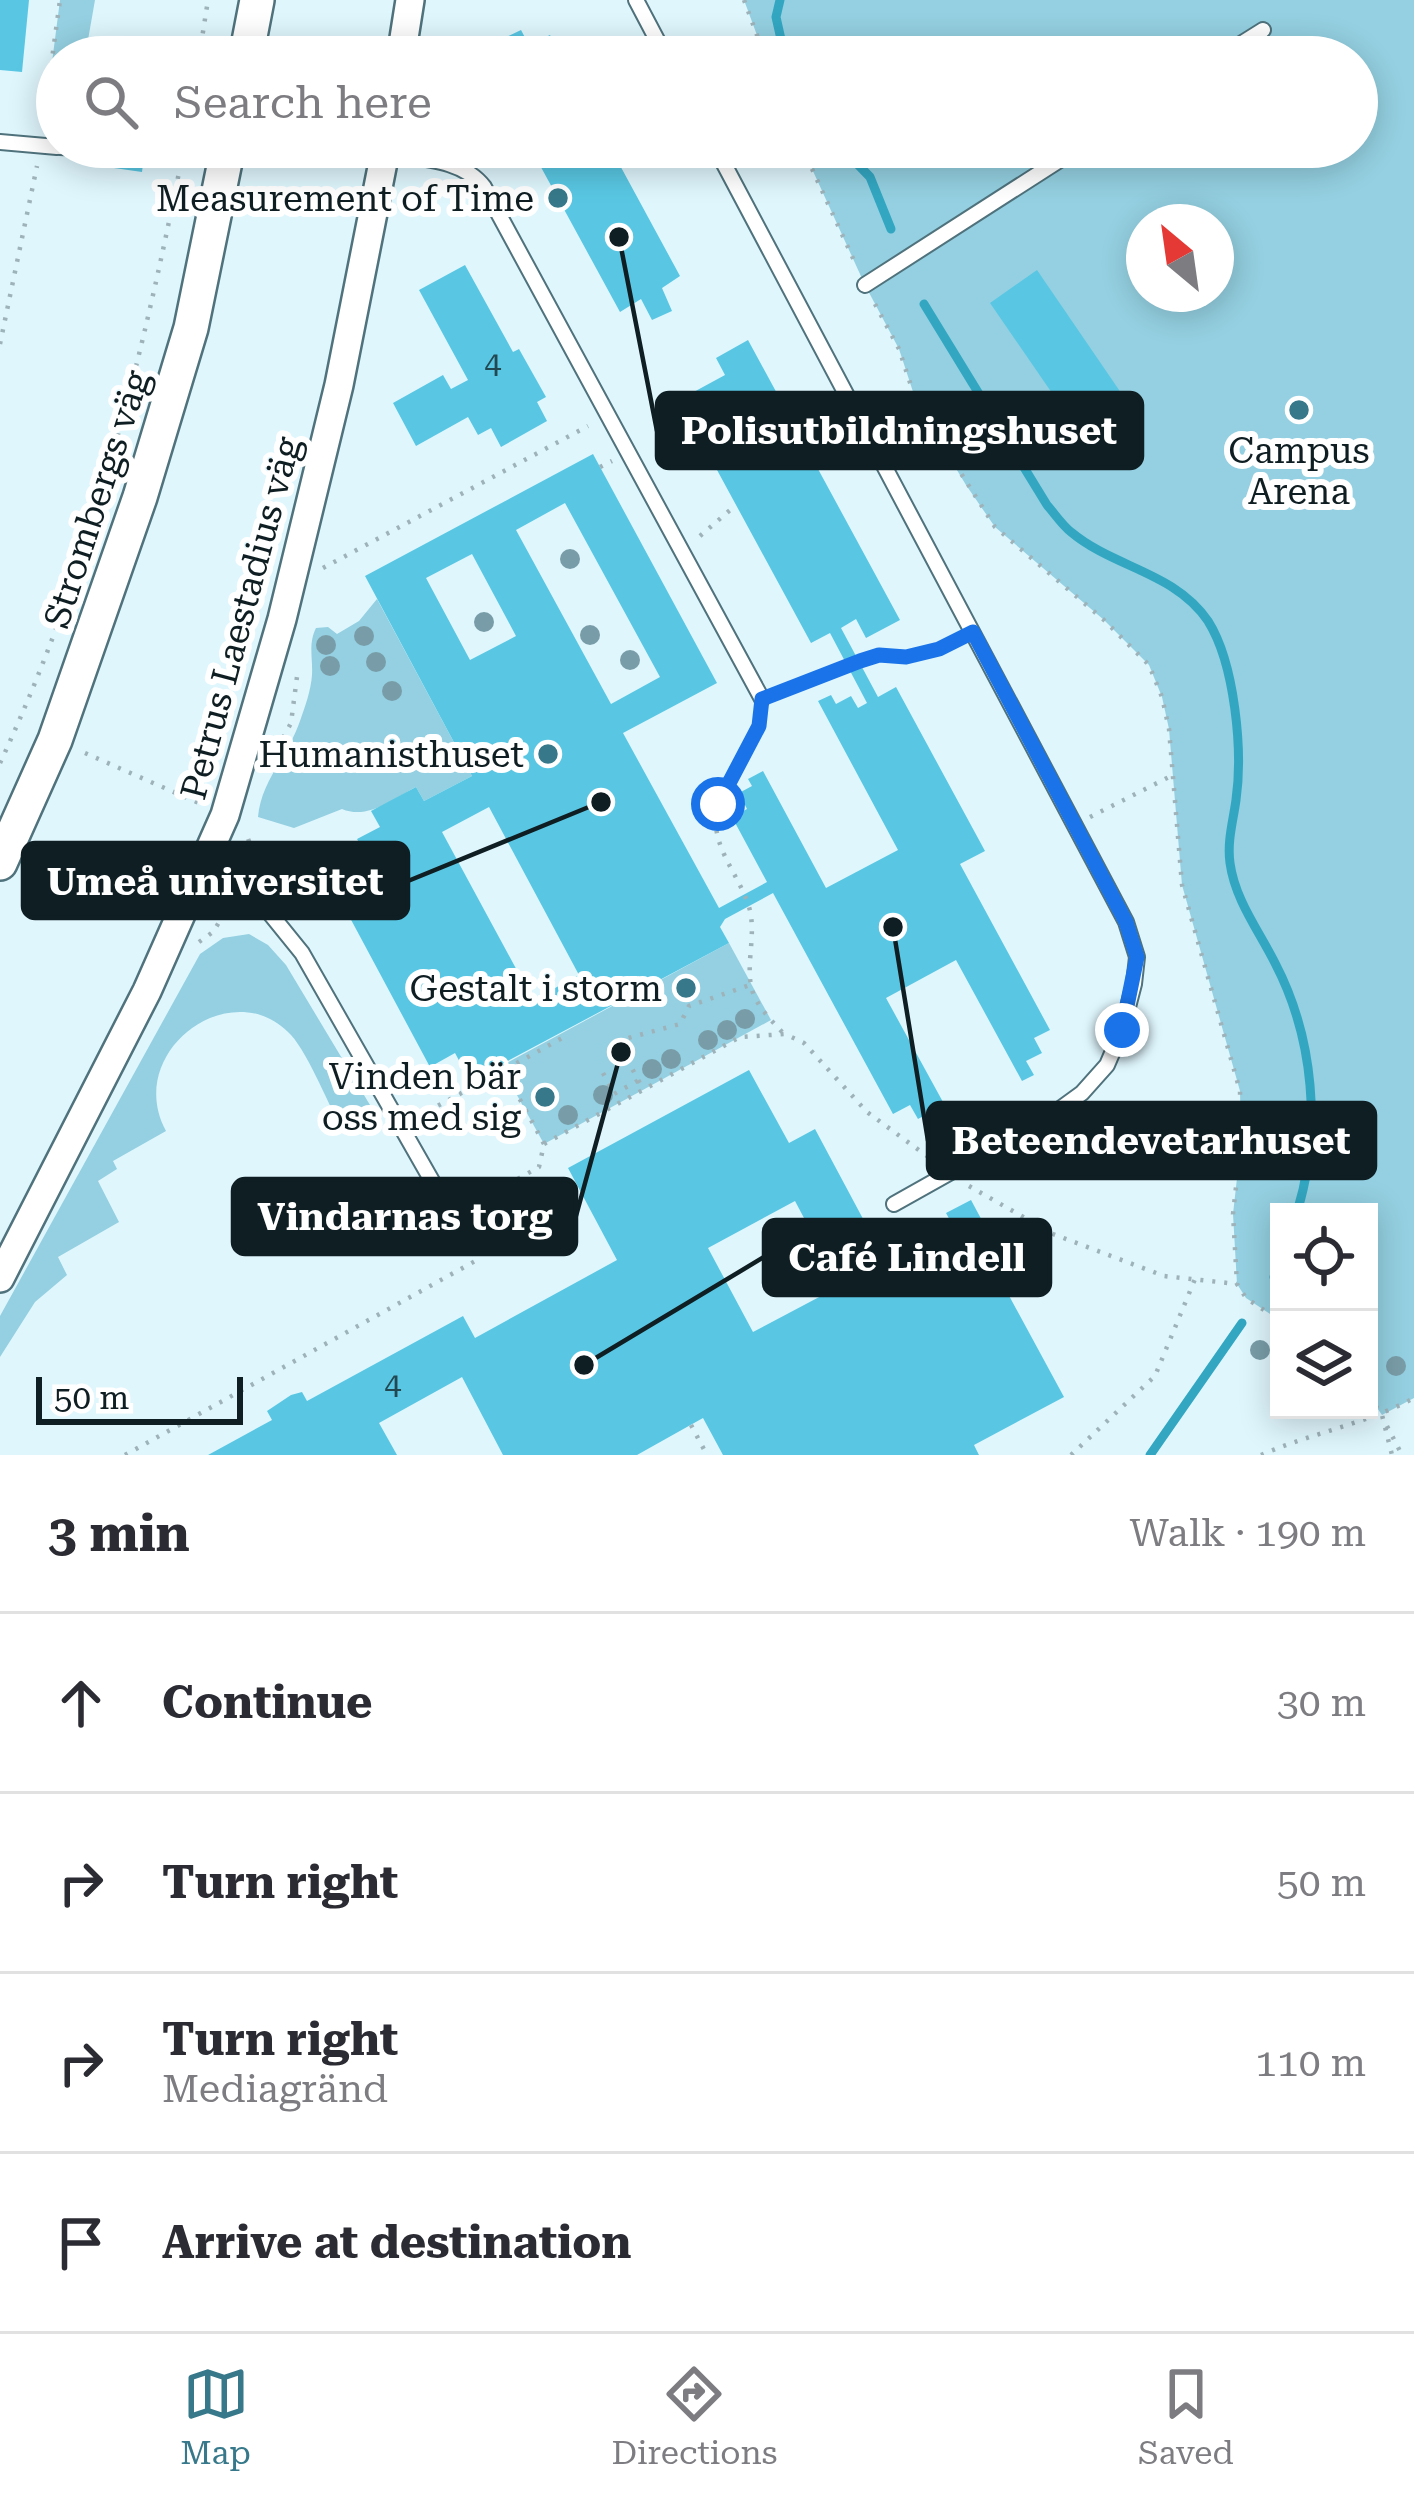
<!DOCTYPE html>
<html lang="en">
<head>
<meta charset="utf-8">
<style>
	body { margin:0; font-family:"Roboto Serif",serif; background:#f7f7f7; color:#2b2b33 }
	.controls { position:absolute; right:36px; bottom:36px; display:grid; overflow:hidden; border-radius:0px; box-shadow:0 6px 30px #0003 }
	.controls button { width:108px; height:108px; display:grid; place-items:center; padding:0; border:0; border-bottom:3px solid #e1e1e2; background:#fff; color:#2b2b33; font:60px sans-serif }
	.compass { position:absolute; left:1126px; top:204px; width:108px; height:108px; border-radius:50%; background:#fff; box-shadow:0 6px 30px #0003; rotate:331deg }
	.scale { position:absolute; left:36px; bottom:30px; width:207px; box-sizing:border-box; padding-left:12px; border:6px solid #0f1e22; border-top:0; font-size:33px; line-height:42px; white-space:nowrap; color:#0f1e22; -webkit-text-stroke:9px #fff; paint-order:stroke }
	.stop { position:absolute; width:36px; height:36px; margin:-27px; border:9px solid #1a73e8; border-radius:50%; background:#fff }
	.stop.end { background:#1a73e8; border-color:#fff; box-shadow:0 3px 12px #0008 }
	.list { margin:0; padding:0; list-style:none }
	h2 { display:flex; justify-content:space-between; align-items:center; height:156px; margin:0; padding:0 48px; font-size:51px }
	h2 small { font-size:39px; font-weight:400; color:#7c7c81 }
	.list li { display:grid; grid-template-columns:78px 1fr auto; gap:36px; align-items:center; box-sizing:border-box; height:180px; padding:0 48px; border-top:3px solid #e1e1e2 }
	.list b { display:block; font-size:45px; white-space:nowrap }
	.list p { margin:0; font-size:39px; white-space:nowrap; color:#7c7c81 }
	.list em { font-size:39px; font-style:normal; color:#7c7c81 }
	.icon { flex:none; width:66px; height:66px; fill:none; stroke:currentColor; stroke-width:2; stroke-linecap:round; stroke-linejoin:round }
	.map { position:relative; flex:none; width:1414px; height:1455px; overflow:hidden }
	.search { position:absolute; background:#fff; box-shadow:0 6px 30px #0003; left:36px; right:36px; top:36px; height:132px; display:flex; align-items:center; gap:30px; box-sizing:border-box; padding:0 42px; border-radius:66px; color:#7c7c81; font-size:45px }
	.sheet { height:876px; background:#fff }
	nav { display:flex; justify-content:space-around; align-items:center; box-sizing:border-box; height:168px; border-top:3px solid #e1e1e2; background:#fff; font-size:33px; color:#7c7c81 }
	nav a { display:grid; justify-items:center; gap:6px }
	nav .on { color:#37798a }
	.map>svg:first-child { display:block }
	.green { fill:#94d0e1; fill-rule:evenodd }
	.lines { fill:none; stroke-linecap:round; stroke-linejoin:round }
	.stream { stroke:#33a7c2; stroke-width:9 }
	.building { fill:#59c7e3; fill-rule:evenodd }
	.service-casing { stroke:#4f727c; stroke-width:18 }
	.minor-casing { stroke:#4f727c; stroke-width:32 }
	.tertiary-casing { stroke:#4f727c; stroke-width:38 }
	.path { stroke:#9eb2b9; stroke-width:4.5; stroke-dasharray:3 9; stroke-linecap:butt }
	.service { stroke:#fff; stroke-width:14 }
	.minor { stroke:#fff; stroke-width:27 }
	.tertiary { stroke:#fff; stroke-width:33 }
	.tree { fill:#799da8 }
	.route { stroke:#1a73e8; stroke-width:15 }
	.poi-dot { fill:#37798a; stroke:#fff; stroke-width:4.5 }
	.labels { text-anchor:middle; stroke-width:12; stroke-linejoin:round; paint-order:stroke }
	.number-label { font-size:30px; fill:#224852 }
	.poi-label { font-size:36px; fill:#0f1e22; stroke:#fff; text-anchor:end }
	.street-label { font-size:36px; fill:#0f1e22; stroke:#fff }
	.leader { fill:none; stroke:#0f1e22; stroke-width:4.5 }
	.callout-dot { fill:#0f1e22; stroke:#fff; stroke-width:4.5 }
	.callout { fill:#0f1e22; stroke:#0f1e22; stroke-width:4.5 }
	.callout-label { font-size:39px; text-anchor:middle; font-weight:bold; fill:#fff }
</style>
</head>
<body>
<div class="map">
<svg width="1414" height="1455" viewBox="0 0 1414 1455">
	<rect width="100%" height="100%" fill="#dff6fd"/>
	<g class="green">
		<polygon points="60,0 95,0 85,57 57,57 57,119 45,117"/>
		<path d="M744,0H1414V1398L1382,1415L1369,1396V1212H1279V1320L1246,1298L1237,1284L1233,1214L1241,1142L1240,1091L1182,885L1169,729L1162,697L1149,665L1104,620L995,527L966,485L917,404L899,349L865,285L802,147H1357V57H765ZM1144,222H1216V294H1144Z"/>
		<path d="M377,599L472,776L424,801L416,787C393,799 368,820 342,809L294,828L258,817C261,781 288,756 300,721C305,707 311,690 312,675C313,658 308,644 316,628L328,627L337,634L359,621Z"/>
		<path d="M249,934L268,945L286,965L373,1110L365,1122L344,1134C330,1108 309,1055 291,1035C232,971 123,1052 166,1131L113,1161L117,1169L98,1181L119,1222L58,1257L67,1275L35,1302L0,1357V1316L200,954L223,938Z"/>
		<polygon points="729,943 771,1020 544,1144 501,1066"/>
	</g>
	<g class="lines">
		<g class="stream">
			<polyline points="780,0 776,17 785,57"/>
			<polyline points="841,147 870,177 891,229"/>
			<path d="M924,304L1047,505C1055,514 1062,525 1071,532C1114,568 1175,572 1208,621C1235,664 1243,751 1236,800C1233,822 1227,841 1230,863C1235,900 1259,931 1275,963C1314,1038 1322,1131 1297,1212"/>
			<polyline points="1274,1277 1279,1263"/>
			<polyline points="1150,1455 1242,1323"/>
		</g>
	</g>
	<g class="building">
		<polygon points="0,0 29,0 22,72 0,70"/>
		<polygon points="521,30 529,45 550,35 562,57 507,57 500,40"/>
		<polygon points="117,147 145,147 142,172 114,168"/>
		<polygon points="530,147 610,147 680,276 662,288 672,311 652,320 641,299 620,312"/>
		<polygon points="465,265 513,352 519,349 546,397 537,402 547,421 501,447 491,428 478,435 468,417 416,446 393,403 443,375 451,389 468,380 419,290"/>
		<polygon points="1037,270 1143,425 1096,457 990,303"/>
		<path d="M748,340L900,620L866,638L856,619L841,628L878,697L896,687L985,851L960,864L1050,1030L1034,1038L1042,1053L1026,1061L1034,1075L1022,1081L956,960L886,998L949,1113L934,1122L929,1113L918,1119L910,1105L893,1114L773,893L725,919L720,927L729,943L470,1081L455,1053L430,1067L334,888L372,867L357,839L380,827L371,811L416,787L424,801L472,776L365,576L593,454L717,683L623,733L719,908L767,882L732,817L747,809L739,793L752,786L748,779L763,771L826,888L898,850L818,701L831,695L836,704L851,696L858,708L867,703L830,633L811,643L679,400L725,375L716,358ZM565,503L660,677L611,704L516,530ZM472,554L516,636L470,660L426,578ZM489,807L579,975L533,1000L442,832Z"/>
		<path d="M749,1070L789,1143L815,1129L892,1273L959,1237L946,1213L971,1200L993,1241L966,1255L978,1277L994,1268L1064,1397L974,1445L979,1455H723L703,1418L637,1455H503L462,1377L379,1423L397,1455H208L272,1420L267,1411L291,1395L302,1392L307,1401L463,1316L475,1338L617,1260L568,1168ZM795,1201L840,1286L753,1332L708,1248Z"/>
	</g>
	<g class="lines">
		<defs>
			<g id="service">
				<polyline points="636,0 666,57"/>
				<polyline points="1220,57 1263,30"/>
				<polyline points="0,142 57,147"/>
				<polyline points="60,147 78,148"/>
				<polyline points="715,147 1126,922 1137,957 1134,984 1122,1030 1107,1065 1082,1093 1049,1117 894,1204"/>
				<path d="M384,153C418,159 462,158 484,187L762,699"/>
				<polyline points="865,285 1080,147"/>
				<polyline points="203,872 268,911 302,953 452,1216"/>
			</g>
			<g id="minor">
				<polyline points="401,57 410,0"/>
				<polyline points="0,1278 147,991 225,815 282,619 339,385 386,147"/>
			</g>
			<g id="tertiary">
				<polyline points="246,57 257,0"/>
				<polyline points="0,863 55,740 140,497 191,328 228,147"/>
			</g>
		</defs>
		<use href="#service" class="service-casing"/>
		<use href="#minor" class="minor-casing"/>
		<use href="#tertiary" class="tertiary-casing"/>
		<g class="path">
			<polyline points="744,0 765,57"/>
			<polyline points="199,57 208,0"/>
			<polyline points="43,125 60,0"/>
			<polyline points="802,147 857,267"/>
			<polyline points="875,304 899,349 917,404 995,527 1104,620 1149,665 1162,697 1169,729 1182,885 1240,1091 1241,1142 1233,1214 1237,1284 1246,1298 1279,1320"/>
			<polyline points="0,344 37,166"/>
			<polyline points="900,451 916,405"/>
			<polyline points="600,467 612,461"/>
			<polyline points="700,536 736,505"/>
			<polyline points="323,568 588,426"/>
			<polyline points="780,692 879,655 906,657 957,640"/>
			<path d="M760,721C752,751 727,774 718,803C707,844 738,871 749,907C757,934 745,964 752,990C757,1007 772,1021 784,1034"/>
			<polyline points="85,753 201,804"/>
			<polyline points="272,759 291,723 298,669"/>
			<path d="M0,763C91,568 143,358 184,147"/>
			<polyline points="1090,817 1171,776"/>
			<polyline points="255,857 284,895"/>
			<polyline points="245,874 255,857 247,836"/>
			<polyline points="199,942 213,932 226,911"/>
			<polyline points="617,1041 680,1024 689,1006 750,985"/>
			<polyline points="627,1059 643,1089"/>
			<polyline points="506,1069 564,1037"/>
			<polyline points="603,1073 614,1094 639,1080"/>
			<polyline points="417,1117 504,1070 544,1144 539,1167 468,1207"/>
			<polyline points="544,1144 740,1037 785,1034 804,1043 867,1112 931,1159"/>
			<polyline points="969,1186 1053,1234 1164,1276 1237,1284"/>
			<polyline points="1369,1396 1382,1415 1392,1455"/>
			<polyline points="691,1425 707,1455"/>
			<polyline points="1387,1426 1402,1455"/>
			<polyline points="125,1455 477,1260 461,1232"/>
			<polyline points="1071,1455 1155,1376 1195,1279"/>
			<path d="M1261,1455C1311,1433 1366,1424 1414,1398"/>
		</g>
		<use href="#service" class="service"/>
		<use href="#minor" class="minor"/>
		<use href="#tertiary" class="tertiary"/>
	</g>
	<g class="tree">
		<circle cx="570" cy="559" r="10"/>
		<circle cx="484" cy="622" r="10"/>
		<circle cx="590" cy="635" r="10"/>
		<circle cx="364" cy="636" r="10"/>
		<circle cx="326" cy="645" r="10"/>
		<circle cx="630" cy="660" r="10"/>
		<circle cx="376" cy="662" r="10"/>
		<circle cx="330" cy="666" r="10"/>
		<circle cx="392" cy="691" r="10"/>
		<circle cx="745" cy="1019" r="10"/>
		<circle cx="727" cy="1030" r="10"/>
		<circle cx="708" cy="1040" r="10"/>
		<circle cx="671" cy="1059" r="10"/>
		<circle cx="652" cy="1069" r="10"/>
		<circle cx="603" cy="1095" r="10"/>
		<circle cx="568" cy="1115" r="10"/>
		<circle cx="1260" cy="1350" r="10"/>
		<circle cx="1396" cy="1366" r="10"/>
	</g>
	<g class="lines">
		<polyline class="route" points="718,804 759,726 762,699 860,661 879,655 906,657 939,649 973,632 1126,922 1137,957 1122,1030"/>
	</g>
	<g class="poi-dot">
		<circle cx="558" cy="198" r="12"/>
		<circle cx="1299" cy="410" r="12"/>
		<circle cx="548" cy="754" r="12"/>
		<circle cx="686" cy="988" r="12"/>
		<circle cx="545" cy="1097" r="12"/>
	</g>
	<g class="labels">
		<g class="number-label">
			<text x="493" y="373">4</text>
			<text x="393" y="1394">4</text>
		</g>
		<g class="poi-label">
			<text x="534" y="211">Measurement of Time</text>
			<text x="1299" y="463" text-anchor="middle">Campus<tspan x="1299" dy="41">Arena</tspan></text>
			<text x="524" y="767">Humanisthuset</text>
			<text x="662" y="1001">Gestalt i storm</text>
			<text x="521" y="1089">Vinden bär<tspan x="521" dy="41">oss med sig</tspan></text>
		</g>
		<g class="street-label">
			<text transform="translate(96 499) rotate(-72)" y="13">Strombergs väg</text>
			<text transform="translate(240 618) rotate(-75)" y="13">Petrus Laestadius väg</text>
		</g>
	</g>
	<path class="leader" d="M619 237L657 431M601 802L408 881M893 927L928 1141M621 1052L576 1216M584 1365L764 1257"/>
	<g class="callout-dot">
		<circle cx="619" cy="237" r="12"/>
		<circle cx="601" cy="802" r="12"/>
		<circle cx="893" cy="927" r="12"/>
		<circle cx="621" cy="1052" r="12"/>
		<circle cx="584" cy="1365" r="12"/>
	</g>
	<g class="callout">
		<rect x="657" y="393" width="485" height="75" rx="12"/>
		<rect x="23" y="843" width="385" height="75" rx="12"/>
		<rect x="928" y="1103" width="447" height="75" rx="12"/>
		<rect x="233" y="1179" width="343" height="75" rx="12"/>
		<rect x="764" y="1220" width="286" height="75" rx="12"/>
	</g>
	<g class="callout-label">
		<text x="899" y="444">Polisutbildningshuset</text>
		<text x="215" y="895">Umeå universitet</text>
		<text x="1151" y="1154">Beteendevetarhuset</text>
		<text x="405" y="1230">Vindarnas torg</text>
		<text x="907" y="1271">Café Lindell</text>
	</g>
</svg>
<div class="controls">
<button><svg class="icon" aria-label="locate" viewBox="0 0 24 24"><circle cx="12" cy="12" r="6"/><path d="M12 2v4M12 18v4M2 12h4M18 12h4"/></svg></button>
<button><svg class="icon" aria-label="layers" viewBox="0 0 24 24"><path d="M12 4l9 5-9 5-9-5zM3 14l9 5 9-5"/></svg></button>
</div>
<svg class="compass" viewBox="-18 -18 36 36"><path d="M0-13l5 13h-10z" fill="#e53935"/><path d="M0 13l5-13h-10z" fill="#7c7c81"/></svg>
<div class="scale">50 m</div>
<div class="stop" style="left:718px;top:804px"></div>
<div class="stop end" style="left:1122px;top:1030px"></div>
<div class="search"><svg class="icon" aria-label="search" viewBox="0 0 24 24"><circle cx="10" cy="10" r="6"/><path d="M15 15l6 6"/></svg>Search here</div>
</div>
<section class="sheet">
<h2>3 min<small>Walk · 190 m</small></h2>
<ul class="list">
<li><svg class="icon" aria-label="ahead" viewBox="0 0 24 24"><path d="M12 20V5M6 11l6-6 6 6"/></svg><div><b>Continue</b></div><em>30 m</em></li>
<li><svg class="icon" aria-label="right" viewBox="0 0 24 24"><path d="M7 20v-9h11M14 6l5 5-5 5"/></svg><div><b>Turn right</b></div><em>50 m</em></li>
<li><svg class="icon" aria-label="right" viewBox="0 0 24 24"><path d="M7 20v-9h11M14 6l5 5-5 5"/></svg><div><b>Turn right</b><p>Mediagränd</p></div><em>110 m</em></li>
<li><svg class="icon" aria-label="arrive" viewBox="0 0 24 24"><path d="M6 21V4h12l-3 4 3 4H6"/></svg><div><b>Arrive at destination</b></div></li>
</ul>
</section>
<nav>
<a class="on"><svg class="icon" aria-label="map" viewBox="0 0 24 24"><path d="M3 6l6-2 6 2 6-2v14l-6 2-6-2-6 2zM9 4v14M15 6v14"/></svg>Map</a>
<a><svg class="icon" aria-label="directions" viewBox="0 0 24 24"><path d="M12 3l9 9-9 9-9-9zM9 14v-3h6M13 9l2 2-2 2"/></svg>Directions</a>
<a><svg class="icon" aria-label="saved" viewBox="0 0 24 24"><path d="M7 4h10v16l-5-4-5 4z"/></svg>Saved</a>
</nav>
</body>
</html>
